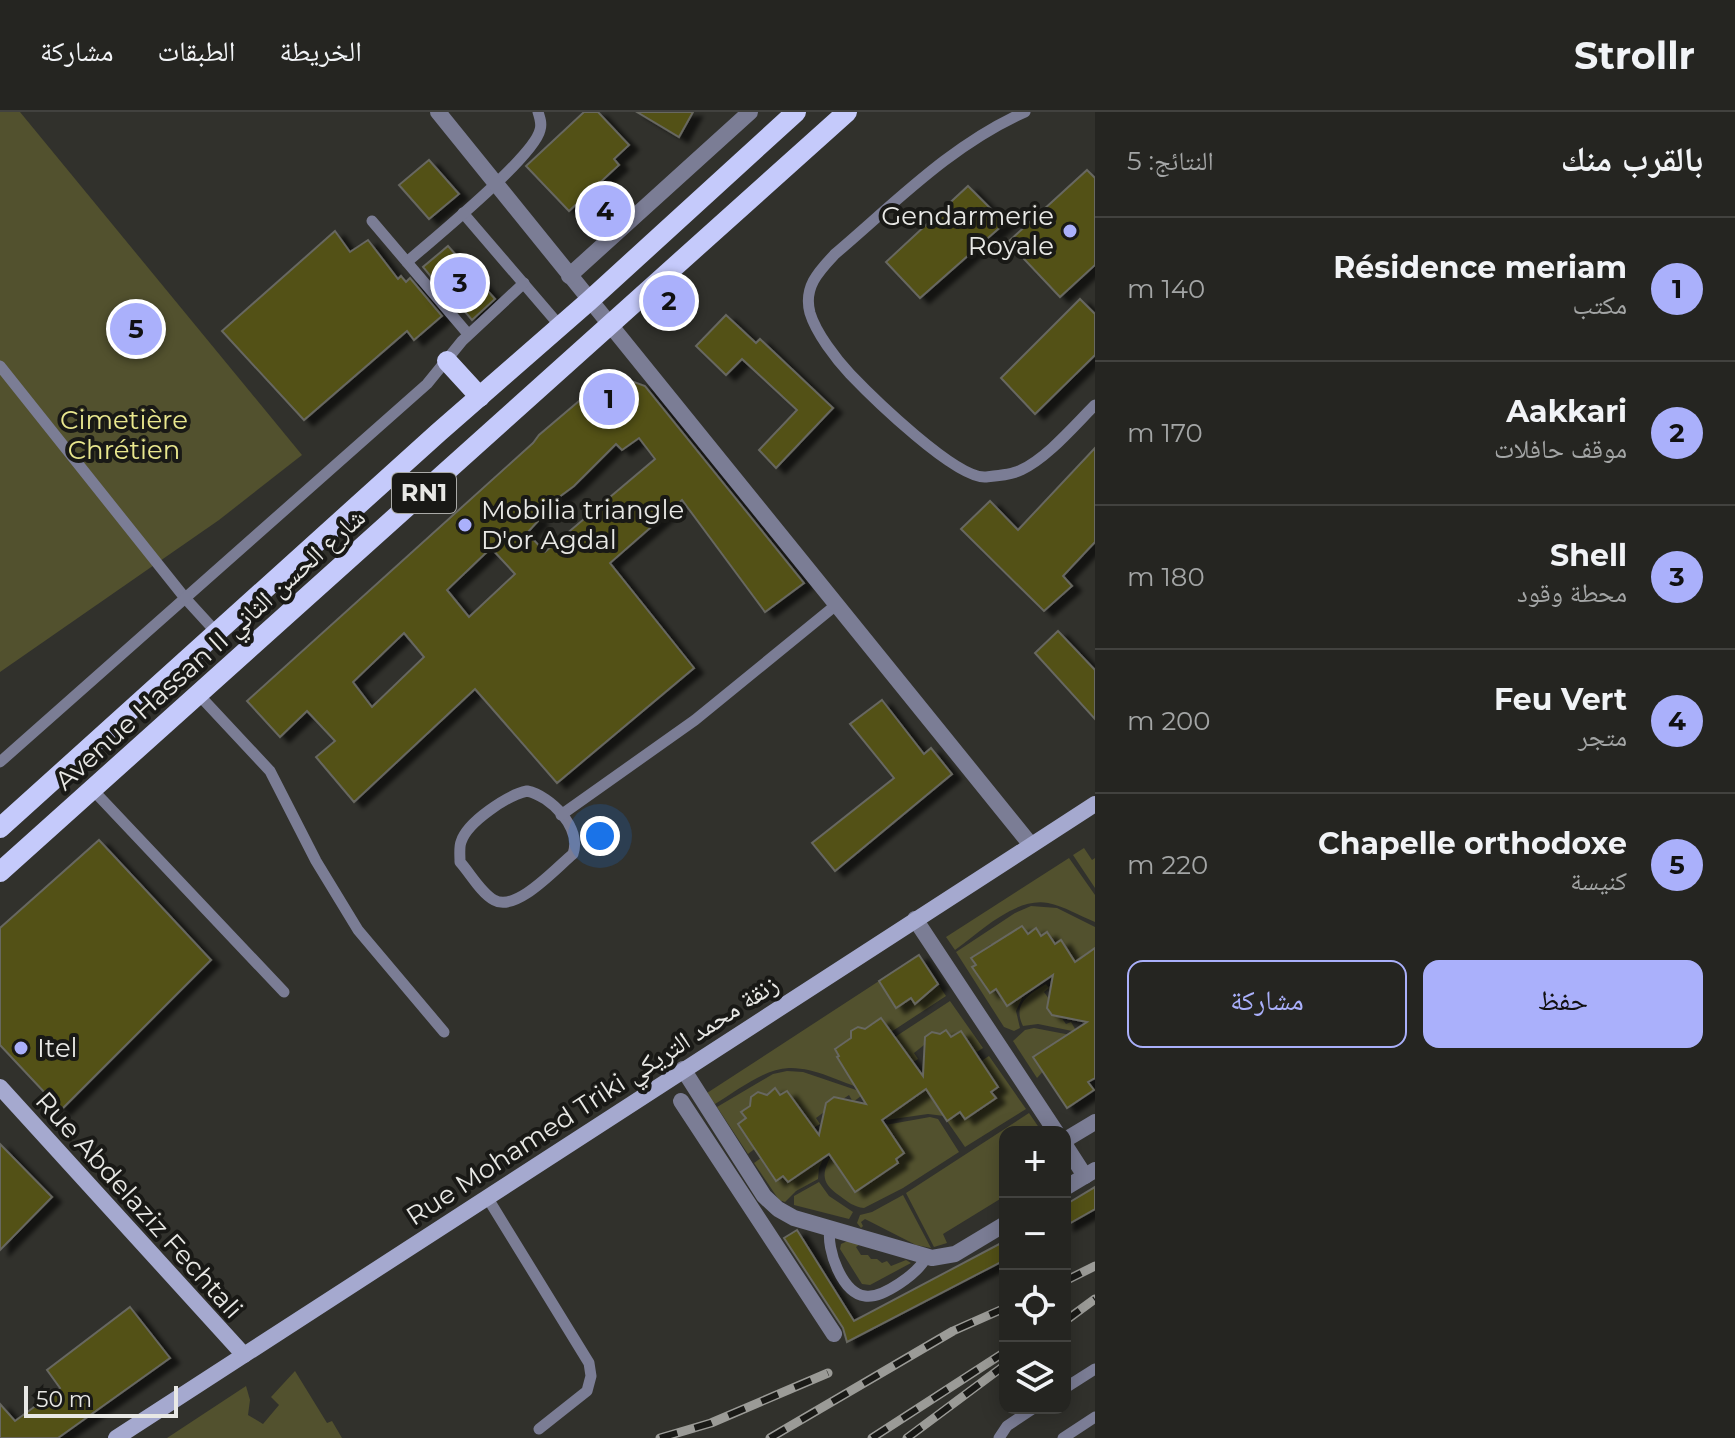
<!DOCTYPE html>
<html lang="ar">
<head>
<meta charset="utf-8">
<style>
	body { margin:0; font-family:Montserrat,"Noto Naskh Arabic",sans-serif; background:#2d2d2a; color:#f1f3f6; direction:rtl }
	.controls { position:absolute; right:24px; bottom:24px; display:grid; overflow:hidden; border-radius:16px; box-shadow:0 4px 20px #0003 }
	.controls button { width:72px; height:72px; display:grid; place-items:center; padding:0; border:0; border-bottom:2px solid #42423f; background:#252521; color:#f1f3f6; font:40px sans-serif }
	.scale { position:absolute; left:24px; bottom:20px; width:154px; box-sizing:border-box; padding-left:8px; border:4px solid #e8e8e5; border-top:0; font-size:22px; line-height:28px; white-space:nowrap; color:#e8e8e5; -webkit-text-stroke:6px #191916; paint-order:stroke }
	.you { position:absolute; left:600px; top:724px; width:28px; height:28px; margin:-20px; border:6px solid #fff; border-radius:50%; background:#1a73e8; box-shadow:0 0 0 12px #1a73e833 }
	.badge { display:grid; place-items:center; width:52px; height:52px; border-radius:50%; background:#aab0fb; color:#111; font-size:26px; font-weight:700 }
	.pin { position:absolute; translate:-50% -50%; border:4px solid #fff; box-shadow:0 2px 8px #0006 }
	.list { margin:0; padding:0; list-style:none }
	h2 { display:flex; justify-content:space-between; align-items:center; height:104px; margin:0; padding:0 32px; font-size:34px }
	h2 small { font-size:26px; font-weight:400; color:#a3a5a5 }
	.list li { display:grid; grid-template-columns:52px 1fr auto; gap:24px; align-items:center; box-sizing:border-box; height:144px; padding:0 32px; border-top:2px solid #42423f }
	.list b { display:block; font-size:30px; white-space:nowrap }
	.list p { margin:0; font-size:26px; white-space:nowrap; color:#a3a5a5 }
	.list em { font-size:26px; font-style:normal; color:#a3a5a5 }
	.actions { display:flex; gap:16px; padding:24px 32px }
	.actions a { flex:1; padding:18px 0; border:2px solid #aab0fb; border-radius:16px; text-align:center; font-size:28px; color:#aab0fb }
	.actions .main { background:#aab0fb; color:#111 }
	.icon { flex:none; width:44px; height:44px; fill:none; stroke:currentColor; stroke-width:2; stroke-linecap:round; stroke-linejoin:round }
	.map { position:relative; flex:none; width:1095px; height:1326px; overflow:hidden; direction:ltr }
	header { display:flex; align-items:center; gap:48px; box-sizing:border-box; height:112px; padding:0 40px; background:#252521; border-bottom:2px solid #42423f }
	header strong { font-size:38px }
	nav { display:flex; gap:44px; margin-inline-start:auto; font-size:28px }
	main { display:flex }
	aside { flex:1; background:#252521 }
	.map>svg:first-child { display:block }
	.green { fill:#52512e }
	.building { fill:#535113; stroke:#676761; stroke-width:2; fill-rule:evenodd; filter:url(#shadow) }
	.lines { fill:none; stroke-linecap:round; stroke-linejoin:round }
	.lane { stroke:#7b7d95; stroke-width:11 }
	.street { stroke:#7b7d95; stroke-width:16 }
	.secondary { stroke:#a5a9cf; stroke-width:16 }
	.primary { stroke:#c5cafb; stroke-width:20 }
	.rail-casing { stroke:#9b9b97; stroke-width:9 }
	.rail { stroke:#191916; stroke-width:6; stroke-dasharray:18; stroke-linecap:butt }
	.poi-dot { fill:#aab0fb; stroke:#191916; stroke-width:3 }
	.labels { text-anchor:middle; stroke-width:8; stroke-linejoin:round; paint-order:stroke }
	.shield { fill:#191916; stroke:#aaaaa7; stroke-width:2 }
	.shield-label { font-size:24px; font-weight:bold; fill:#e8e8e5 }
	.poi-label { font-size:26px; fill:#e8e8e5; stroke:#191916; text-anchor:start }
	.park-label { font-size:26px; fill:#e9e78e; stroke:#191916 }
	.street-label { font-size:26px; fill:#e8e8e5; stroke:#191916 }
</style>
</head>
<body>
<header>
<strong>Strollr</strong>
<nav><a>الخريطة</a><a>الطبقات</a><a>مشاركة</a></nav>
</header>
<main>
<aside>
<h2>بالقرب منك<small>النتائج: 5</small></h2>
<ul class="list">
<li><span class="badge">1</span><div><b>Résidence meriam</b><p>مكتب</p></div><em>140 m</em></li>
<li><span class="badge">2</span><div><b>Aakkari</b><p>موقف حافلات</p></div><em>170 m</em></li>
<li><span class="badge">3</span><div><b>Shell</b><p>محطة وقود</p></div><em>180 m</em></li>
<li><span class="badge">4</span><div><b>Feu Vert</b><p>متجر</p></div><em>200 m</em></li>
<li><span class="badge">5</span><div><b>Chapelle orthodoxe</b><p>كنيسة</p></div><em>220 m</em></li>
</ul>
<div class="actions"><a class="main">حفظ</a><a>مشاركة</a></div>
</aside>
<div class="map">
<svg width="1095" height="1326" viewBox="0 0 1095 1326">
	<defs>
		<filter id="shadow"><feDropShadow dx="9" dy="5" stdDeviation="2" flood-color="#0009"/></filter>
	</defs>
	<rect width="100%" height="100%" fill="#31312c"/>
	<g class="green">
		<polygon points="0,0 20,0 302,343 219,408 0,560"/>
		<polygon points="1084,736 1092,748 1095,746 1095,776 1073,743"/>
		<path d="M1069,746L1095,783V810C1080,804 1064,794 1048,791C1015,785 980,820 955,838L946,825Z"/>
		<polygon points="1031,794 1057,796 1095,815 1095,840 1093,837 1083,844 1075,861 1061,828 1055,832 1047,820 1041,824 1036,817 1028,822 1022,814 1012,820 997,840 991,832 971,846 976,853 973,856 989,881 996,877 1007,893 1024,882 1016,899 1020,916 1014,919 1004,915 956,840 1015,801"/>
		<path d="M879,869L896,896L910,885L916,892L938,872L946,884L891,920L886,912L878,918L851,919V926L835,936L839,944L837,946L849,964L863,977C841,970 813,955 789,956C763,957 737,979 715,992L707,981Z"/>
		<path d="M1046,872L1049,876L1044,880L1049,887L1047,896L1052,903L1061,905L1066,912L1071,910L1077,920L1038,912L1023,914C1012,892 1029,882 1046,872Z"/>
		<polygon points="950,889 983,936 966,947 964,943 973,936 961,919 951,925 946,918 939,922 932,920 925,925 924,933 914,941 918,947 909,953 895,925"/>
		<polygon points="1034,916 1076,924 1037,966 1013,929 1025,918"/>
		<polygon points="989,944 1026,997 965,1035 947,1009 960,1000 966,1007 995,986 991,980 998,974 986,957 972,955"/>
		<polygon points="787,959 803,960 862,980 861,984 853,990 849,983 843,987 834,985 826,991 824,1000 816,1006 820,1012 812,1017 790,1004 800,996 787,979 780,983 775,977 767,983 758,981 750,994 742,1000 746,1006 738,1012 750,1028 761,1032 748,1042 717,995 773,962"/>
		<polygon points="926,977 944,1004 928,1002 886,1008 887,1004"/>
		<polygon points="1029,1001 1042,1020 1005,1020 1005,1084 943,1122 947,1131 934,1135 906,1081"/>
		<path d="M930,1005L938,1007L959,1040L903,1076L864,1096C854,1095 848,1090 840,1084C818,1069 823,1059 834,1038L838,1055L855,1080L898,1051L895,1047L903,1042L874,1015Z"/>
		<polygon points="828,1037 819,1056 818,1067 796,1079 785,1090 779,1088 754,1051 768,1041 771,1045 763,1051 775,1069 783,1064 788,1070 820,1048"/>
		<polygon points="819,1070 829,1084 853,1100 849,1107 794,1093 794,1084"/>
		<polygon points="903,1083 931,1136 916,1133 865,1107 861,1110 863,1114 861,1116 857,1111 860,1103 872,1100"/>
		<polygon points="852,1127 860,1132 856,1135 861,1143 868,1143 871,1147 877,1147 882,1151 887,1149 891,1154 906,1148 911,1151 870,1173 862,1172 840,1137 841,1132"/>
		<polygon points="295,1259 327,1311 332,1309 342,1326 167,1326 246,1274 250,1288 248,1303 263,1312 279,1293 271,1285"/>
	</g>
	<g class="building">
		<polygon points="584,0 598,0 629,33 614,47 619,53 569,99 526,54"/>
		<polygon points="637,0 693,0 679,25"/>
		<polygon points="429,48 459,82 429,107 399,73"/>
		<polygon points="1087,58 1095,66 1095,153 1060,185 1008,130"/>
		<polygon points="968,74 1005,111 920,186 886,150"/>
		<polygon points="335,119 350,140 368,128 398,167 401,164 406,170 410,166 442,204 414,228 407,219 304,308 222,219"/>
		<polygon points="448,134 495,187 472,208 457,190 454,193 423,155"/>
		<polygon points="1080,187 1095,202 1095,243 1035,302 1001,266"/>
		<polygon points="726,203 756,231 760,227 833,296 776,356 759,338 797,298 742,247 726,263 696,234"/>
		<path d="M620,265L645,274L804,471L765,500L682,388L610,451L694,556L557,671L475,577L354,690L316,645L335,629L307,599L280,625L247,589L533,331L539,323L605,267ZM639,326L655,347L545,440L527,421L539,408L535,403L574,374L616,332L622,338ZM491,436L515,462L469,505L447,478ZM404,521L424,545L372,595L353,570Z"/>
		<polygon points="1095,336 1095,430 1063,464 1072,474 1044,499 961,417 990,389 1018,418"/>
		<polygon points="1058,519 1095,558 1095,607 1035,541"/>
		<polygon points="882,588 924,642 931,636 952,662 835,759 812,731 894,666 850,612"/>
		<polygon points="99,728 211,848 61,998 0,933 0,816"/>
		<polygon points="1022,814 1028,822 1036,816 1041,824 1047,820 1055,832 1061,828 1075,850 1095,836 1095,966 1088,970 1094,978 1067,996 1033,945 1087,910 1052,903 1047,896 1053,863 1007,894 996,877 990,881 972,855 976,853 971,846"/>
		<polygon points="919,843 938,872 915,892 911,886 896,896 879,869"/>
		<polygon points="881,906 923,964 925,925 932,920 940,922 946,918 951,925 961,919 998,975 991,980 996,986 965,1007 960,1000 947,1009 926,977 882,1008 904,1041 896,1047 898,1051 855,1080 829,1042 788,1070 783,1064 776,1069 738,1012 746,1006 741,1000 750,994 751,985 758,980 767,983 775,976 780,983 787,979 819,1023 826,991 834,985 866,992 837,945 839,944 835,937 851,926 851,919 858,915 865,917"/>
		<polygon points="0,1032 52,1085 0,1138"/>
		<polygon points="1095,1075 1095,1097 1065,1114 1065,1093"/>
		<polygon points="797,1118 854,1209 1005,1129 1005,1148 847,1230 843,1216 784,1126"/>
		<polygon points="130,1195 170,1246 58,1326 0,1326 0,1292 15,1309 60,1276 47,1258"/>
	</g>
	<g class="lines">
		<g class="lane">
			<path d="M1025,0C952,32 895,91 835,142C819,159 803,175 810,201C816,221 836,247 850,262C873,286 955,366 985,365C996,364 1012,363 1021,358C1047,346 1074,314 1095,293"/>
			<polyline points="463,101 560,214"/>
			<polyline points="372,109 468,222"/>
			<path d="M407,150C432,128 534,45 540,18C542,12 540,6 538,0"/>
			<polyline points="0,254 185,486 217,521"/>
			<polyline points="199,583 270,659 316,749 358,818 444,920"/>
			<polyline points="0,650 427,272 462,229 524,171"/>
			<polyline points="92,677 284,880"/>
			<path d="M527,679C551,684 582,716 573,742C556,756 516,801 494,788C481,781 470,761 460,750C460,743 459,735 461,730C467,710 508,683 527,679Z"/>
			<polyline points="561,703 695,608 836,493"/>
			<polyline points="487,1085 589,1251 591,1264 587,1279 539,1317"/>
			<path d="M830,1117C826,1137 842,1181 865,1184C882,1187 919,1161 926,1145"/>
			<polyline points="1065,1276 1095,1257"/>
			<polyline points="999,1326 1007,1314 1034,1296"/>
			<polyline points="1063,1326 1095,1305"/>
		</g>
		<g class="street">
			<polyline points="438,0 1031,733"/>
			<polyline points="569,164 750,0"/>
			<polyline points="915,807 1056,1020"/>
			<polyline points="683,957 764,1084 778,1097 794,1106 932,1146 955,1142 1005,1112"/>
			<polyline points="681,989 834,1222"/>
			<polyline points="1065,1028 1095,1010"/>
			<polyline points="1065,1033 1085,1064"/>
			<polyline points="1065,1076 1095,1058"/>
		</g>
		<g class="secondary">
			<polyline points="0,975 244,1243"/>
			<polyline points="116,1326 1095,692"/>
		</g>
		<g class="primary">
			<polyline points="447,249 480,285"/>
			<polyline points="0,716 439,320 589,189 796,0"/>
			<polyline points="0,760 847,0"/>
		</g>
		<defs>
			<g id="rail">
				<polyline points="1065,1169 1095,1154"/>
				<polyline points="1065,1209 1095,1187"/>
				<polyline points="660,1326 711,1311 828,1261"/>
				<polyline points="770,1326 953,1219 1005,1196"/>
				<polyline points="872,1326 1005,1240"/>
				<polyline points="907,1326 1005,1253"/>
			</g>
		</defs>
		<use href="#rail" class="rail-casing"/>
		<use href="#rail" class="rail"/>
	</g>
	<g class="poi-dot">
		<circle cx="1070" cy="119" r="8"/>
		<circle cx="465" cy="413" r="8"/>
		<circle cx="21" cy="936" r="8"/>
	</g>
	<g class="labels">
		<rect class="shield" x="392" y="361" width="64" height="40" rx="6"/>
		<g class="shield-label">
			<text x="424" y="389">RN1</text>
		</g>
		<g class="poi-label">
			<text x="1054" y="113" text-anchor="end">Gendarmerie<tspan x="1054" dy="30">Royale</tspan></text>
			<text x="481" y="407">Mobilia triangle<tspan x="481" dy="30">D'or Agdal</tspan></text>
			<text x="37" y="945">Itel</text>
		</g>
		<g class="park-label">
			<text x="124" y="317">Cimetière<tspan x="124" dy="30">Chrétien</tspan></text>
		</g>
		<g class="street-label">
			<text transform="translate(210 537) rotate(-42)" y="9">Avenue Hassan II شارع الحسن الثاني</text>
			<text transform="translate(592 988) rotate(-33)" y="9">Rue Mohamed Triki زنقة محمد التريكي</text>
			<text transform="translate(139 1093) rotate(48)" y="9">Rue Abdelaziz Fechtali</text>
		</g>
	</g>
</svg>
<div class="controls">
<button>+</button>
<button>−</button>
<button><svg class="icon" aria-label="locate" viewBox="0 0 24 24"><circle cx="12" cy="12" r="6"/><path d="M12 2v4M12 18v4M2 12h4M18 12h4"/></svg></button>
<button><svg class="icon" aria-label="layers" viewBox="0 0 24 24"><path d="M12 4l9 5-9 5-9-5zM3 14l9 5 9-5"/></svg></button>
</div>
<div class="scale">50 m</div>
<div class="you"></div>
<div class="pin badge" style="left:609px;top:287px">1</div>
<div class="pin badge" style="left:669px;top:189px">2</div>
<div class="pin badge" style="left:460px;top:171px">3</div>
<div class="pin badge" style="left:605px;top:99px">4</div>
<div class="pin badge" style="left:136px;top:217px">5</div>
</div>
</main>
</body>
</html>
